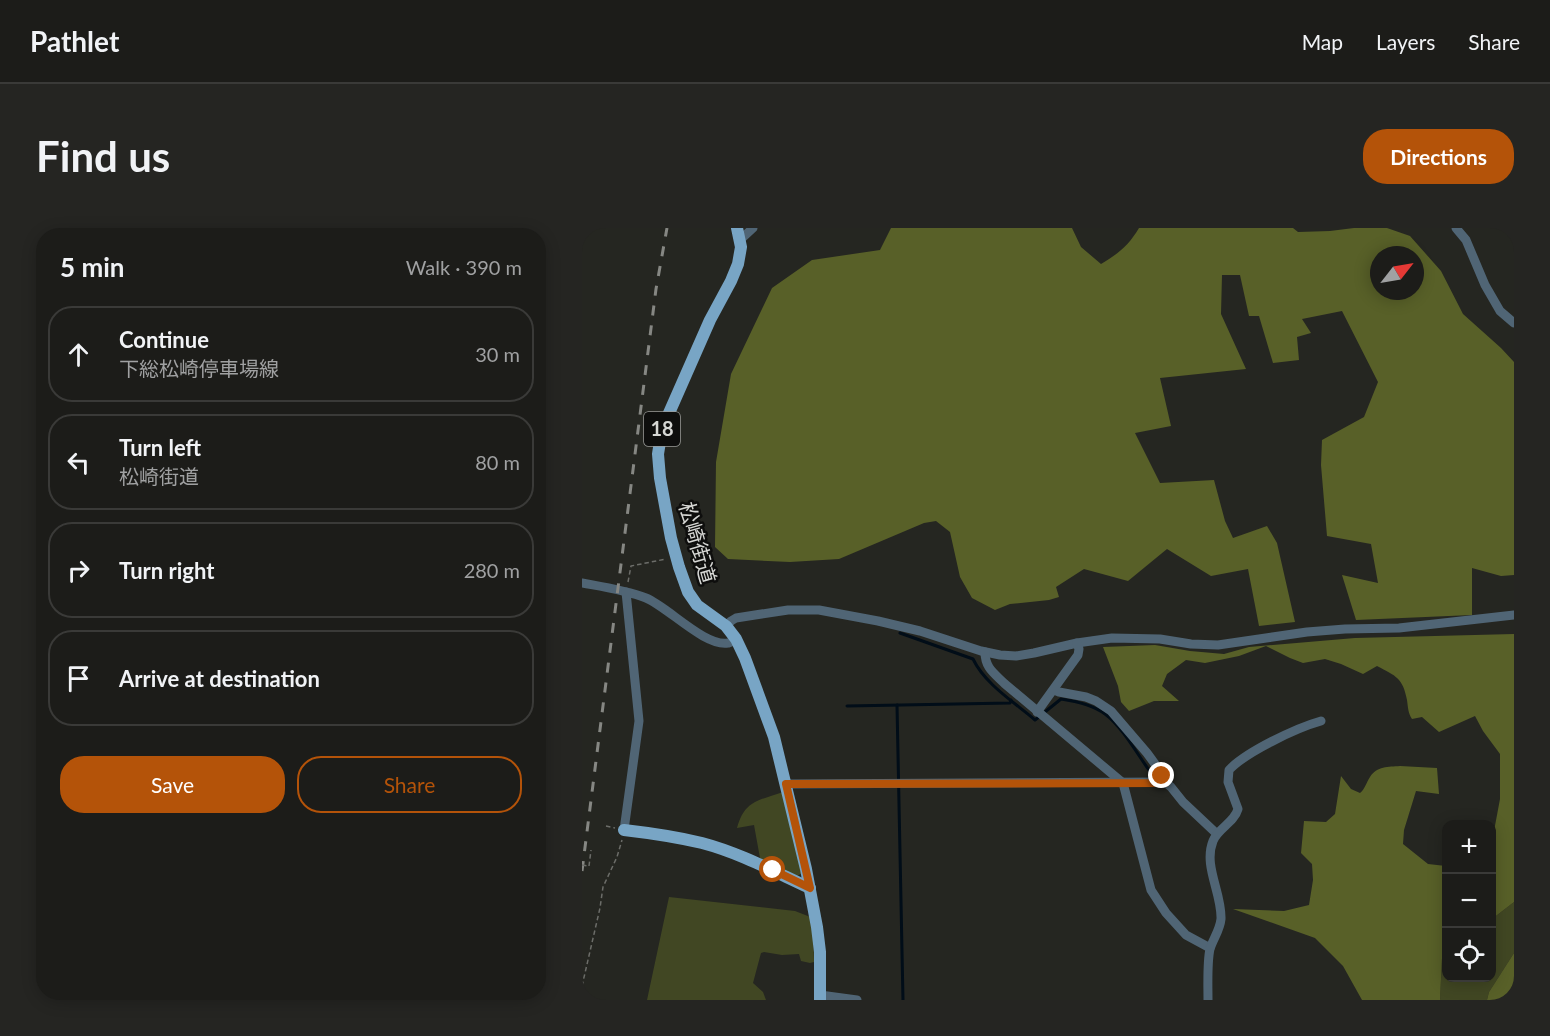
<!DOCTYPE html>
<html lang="en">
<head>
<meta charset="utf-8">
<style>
	body { margin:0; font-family:Lato,"Noto Sans JP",sans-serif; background:#252522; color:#f1f3f6 }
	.controls { position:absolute; right:18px; bottom:18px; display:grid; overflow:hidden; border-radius:12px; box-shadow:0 3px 15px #0003 }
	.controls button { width:54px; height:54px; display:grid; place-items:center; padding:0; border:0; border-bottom:2px solid #3a3a38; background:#1c1c19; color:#f1f3f6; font:30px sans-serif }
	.compass { position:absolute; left:788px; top:18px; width:54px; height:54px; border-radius:50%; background:#1c1c19; box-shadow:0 3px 15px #0003; rotate:59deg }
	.stop { position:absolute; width:18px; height:18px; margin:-14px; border:4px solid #b45309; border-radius:50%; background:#fff }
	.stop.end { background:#b45309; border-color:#fff; box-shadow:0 2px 6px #0008 }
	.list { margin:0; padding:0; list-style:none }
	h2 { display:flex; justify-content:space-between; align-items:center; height:78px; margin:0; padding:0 24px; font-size:26px }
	h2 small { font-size:20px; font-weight:400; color:#a0a1a2 }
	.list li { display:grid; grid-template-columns:39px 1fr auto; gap:18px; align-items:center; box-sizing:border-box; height:96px; margin:0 12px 12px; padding:0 12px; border:2px solid #3a3a38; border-radius:24px }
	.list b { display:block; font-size:22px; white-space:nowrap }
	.list p { margin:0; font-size:20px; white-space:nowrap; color:#a0a1a2 }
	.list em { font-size:20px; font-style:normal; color:#a0a1a2 }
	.actions { display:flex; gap:12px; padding:18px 24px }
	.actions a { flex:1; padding:14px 0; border:2px solid #b45309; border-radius:24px; text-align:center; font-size:21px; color:#b45309 }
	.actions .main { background:#b45309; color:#fff }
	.icon { flex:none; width:33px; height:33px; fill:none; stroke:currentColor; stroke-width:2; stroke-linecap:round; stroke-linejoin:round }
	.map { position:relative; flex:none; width:932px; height:772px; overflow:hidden; border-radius:24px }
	header { display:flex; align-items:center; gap:36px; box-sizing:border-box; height:84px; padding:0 30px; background:#1c1c19; border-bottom:2px solid #3a3a38 }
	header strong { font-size:28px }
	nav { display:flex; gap:33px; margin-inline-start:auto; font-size:21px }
	.intro { display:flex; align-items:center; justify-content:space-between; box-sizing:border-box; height:144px; padding:0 36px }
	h1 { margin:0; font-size:42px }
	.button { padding:15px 27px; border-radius:24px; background:#b45309; color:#fff; font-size:21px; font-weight:700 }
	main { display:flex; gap:36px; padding:0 36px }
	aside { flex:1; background:#1c1c19; border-radius:24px; box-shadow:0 3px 15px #0003 }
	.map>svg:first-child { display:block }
	.green { fill:#414723 }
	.forest { fill:#586028; fill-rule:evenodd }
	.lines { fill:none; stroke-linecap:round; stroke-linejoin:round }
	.stream { stroke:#010d18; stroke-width:3 }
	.path { stroke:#6c6d69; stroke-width:1.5; stroke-dasharray:4.5 3; stroke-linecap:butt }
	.minor { stroke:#506575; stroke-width:9 }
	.major { stroke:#78a5c5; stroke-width:12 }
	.rail { stroke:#868783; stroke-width:3; stroke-dasharray:10 10; stroke-linecap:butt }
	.path-bridge { stroke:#6c6d69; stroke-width:1.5; stroke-dasharray:4.5 3; stroke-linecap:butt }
	.route { stroke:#b45309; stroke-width:8 }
	.labels { text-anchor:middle; stroke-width:5; stroke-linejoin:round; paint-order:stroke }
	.shield { fill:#0e0e0d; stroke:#9a9b98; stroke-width:1.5 }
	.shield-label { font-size:20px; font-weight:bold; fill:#d6d7d4 }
	.street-label { font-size:21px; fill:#d6d7d4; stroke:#0e0e0d }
</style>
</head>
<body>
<header>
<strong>Pathlet</strong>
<nav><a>Map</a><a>Layers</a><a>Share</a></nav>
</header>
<div class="intro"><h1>Find us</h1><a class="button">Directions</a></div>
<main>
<aside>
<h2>5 min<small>Walk · 390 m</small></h2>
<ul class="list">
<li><svg class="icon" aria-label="ahead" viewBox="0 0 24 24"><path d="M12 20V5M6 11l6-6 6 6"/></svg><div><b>Continue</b><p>下総松崎停車場線</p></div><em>30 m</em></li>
<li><svg class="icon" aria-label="left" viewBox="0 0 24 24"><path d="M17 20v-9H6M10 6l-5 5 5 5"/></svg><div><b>Turn left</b><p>松崎街道</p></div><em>80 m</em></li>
<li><svg class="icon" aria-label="right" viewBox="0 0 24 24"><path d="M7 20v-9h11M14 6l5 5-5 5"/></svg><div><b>Turn right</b></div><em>280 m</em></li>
<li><svg class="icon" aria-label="arrive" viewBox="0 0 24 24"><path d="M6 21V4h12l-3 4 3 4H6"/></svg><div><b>Arrive at destination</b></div></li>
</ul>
<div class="actions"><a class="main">Save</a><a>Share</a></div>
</aside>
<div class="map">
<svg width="932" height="772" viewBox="0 0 932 772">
	<rect width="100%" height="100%" fill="#252621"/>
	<g class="green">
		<path d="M201,564L220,645L214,649L178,630L172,597L155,600C163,572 176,573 201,564Z"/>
		<polygon points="87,669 213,683 231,690 232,734 228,735 219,733 217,726 200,727 182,724 179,725 171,755 181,764 184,772 65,772"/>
		<polygon points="932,674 932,725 907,764 905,772 858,772 860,730 864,726 864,750 909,750 910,691"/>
	</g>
	<g class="forest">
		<path d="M309,0H490L499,19L519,36C536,26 547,17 557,0H711L716,4L748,3L772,0H805L828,8L859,43L881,86L919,120L932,134V347L919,348L890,340V387L774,392L760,347L796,355L789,316L745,308L739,237L740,212L782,189L796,154L760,83L720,91L729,105L715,109L717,132L691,135L677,88H667L658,47H640L639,86L664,141L578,150L589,198L553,205L578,255L632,252L643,293L651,310L685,298L695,315L713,394L677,398L666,341L629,348L585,321L546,353L502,341L474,359L477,369L467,372L428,376L413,382L390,370L378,349L368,304L354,293L342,295L257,331L208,334L146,331L133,319L134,234L149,146L190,60L230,32L298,22ZM797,27H833V63H797Z"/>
		<path d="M932,406V674L910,691V629L912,603L918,571V526L901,503L893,488L857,504L840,489L830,491C826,485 826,479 825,472C821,450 814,448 795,438L781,446L759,436L743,431L721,435L708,430L684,418L657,428L623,435L604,432L585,446L580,458L597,473H572L547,483L539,474L536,458L521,419L573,417L608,423L642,426L667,419L773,410Z"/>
		<path d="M818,538L855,540L857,566L834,563L822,602L821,616L846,636L864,638V726L860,730L858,772H780L761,738L733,710L651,681L702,683L727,677L731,652L730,636L719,625L722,593L744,594L753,586L759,548L769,561L778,565C783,561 784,555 788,549C795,538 806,539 818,538Z"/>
		<polygon points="932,725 932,772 905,772 907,764"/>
	</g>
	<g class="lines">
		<g class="stream">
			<path d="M318,405L391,431C403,456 432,474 453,492L479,471C493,473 511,477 523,486C541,499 558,531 572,549"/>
			<polyline points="315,477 321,772"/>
			<polyline points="265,478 428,475 429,472"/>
		</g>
		<g class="path">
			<polyline points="46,354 49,338 84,331"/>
			<polyline points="24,598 33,600"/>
			<polyline points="7,638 9,622"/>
			<polyline points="0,758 18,680 21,659 35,629 40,612"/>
		</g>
		<g class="minor">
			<polyline points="874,0 884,12 903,57 918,83 932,95"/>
			<polyline points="158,12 171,0"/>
			<path d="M0,355C22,359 43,362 64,370C86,379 123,419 146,415C148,415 152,412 154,411"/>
			<polyline points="144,398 149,393 154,390 173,387 206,382 237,382 296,393 338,403 399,423 418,427 434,428 452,425 495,415 530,410 578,411 609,416 636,417 725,404 763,401 817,400 932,387"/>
			<path d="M403,424C403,440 412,445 423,456L541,555L569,662L584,685L604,707L628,720"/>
			<polyline points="472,462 477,464 504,469 514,473 529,483 565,525 573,536 583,554 589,559 601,574 635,606"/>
			<polyline points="455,484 496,427 497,421 495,415"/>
			<polyline points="204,556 583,554"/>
			<polyline points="42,602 57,493 44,364"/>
			<polyline points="238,767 275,772"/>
			<path d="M626,772C626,758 625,734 628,721C631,711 638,702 639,691C640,665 621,638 631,613C636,600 652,595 656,581L646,554L647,542C664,524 714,500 739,493"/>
		</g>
		<g class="major">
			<polyline points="155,0 159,19 156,36 149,53 128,92 80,201 76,226 78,250 89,310 97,339 106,364 115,377 144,398 154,411 163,430 192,509 224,641 235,699 238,724 238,772"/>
			<path d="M42,602C68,605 95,609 120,615C158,625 193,644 228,660"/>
		</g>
		<polyline class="rail" points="0,643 74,61 85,0"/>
		<polyline class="path-bridge" points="0,637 7,638"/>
	</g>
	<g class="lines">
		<polyline class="route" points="191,642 228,660 204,556 583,555 580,548"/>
	</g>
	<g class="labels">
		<rect class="shield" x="62" y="184" width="36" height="34" rx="4.5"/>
		<g class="shield-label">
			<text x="80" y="208">18</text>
		</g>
		<g class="street-label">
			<text transform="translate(115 315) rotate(74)" y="7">松崎街道</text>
		</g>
	</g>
</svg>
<div class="controls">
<button>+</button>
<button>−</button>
<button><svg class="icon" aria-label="locate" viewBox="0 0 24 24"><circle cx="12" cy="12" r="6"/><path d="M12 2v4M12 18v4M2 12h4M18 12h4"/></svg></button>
</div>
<svg class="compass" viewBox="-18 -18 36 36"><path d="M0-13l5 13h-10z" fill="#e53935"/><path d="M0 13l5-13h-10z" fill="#a0a1a2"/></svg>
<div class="stop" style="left:191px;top:642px"></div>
<div class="stop end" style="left:580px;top:548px"></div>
</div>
</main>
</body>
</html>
